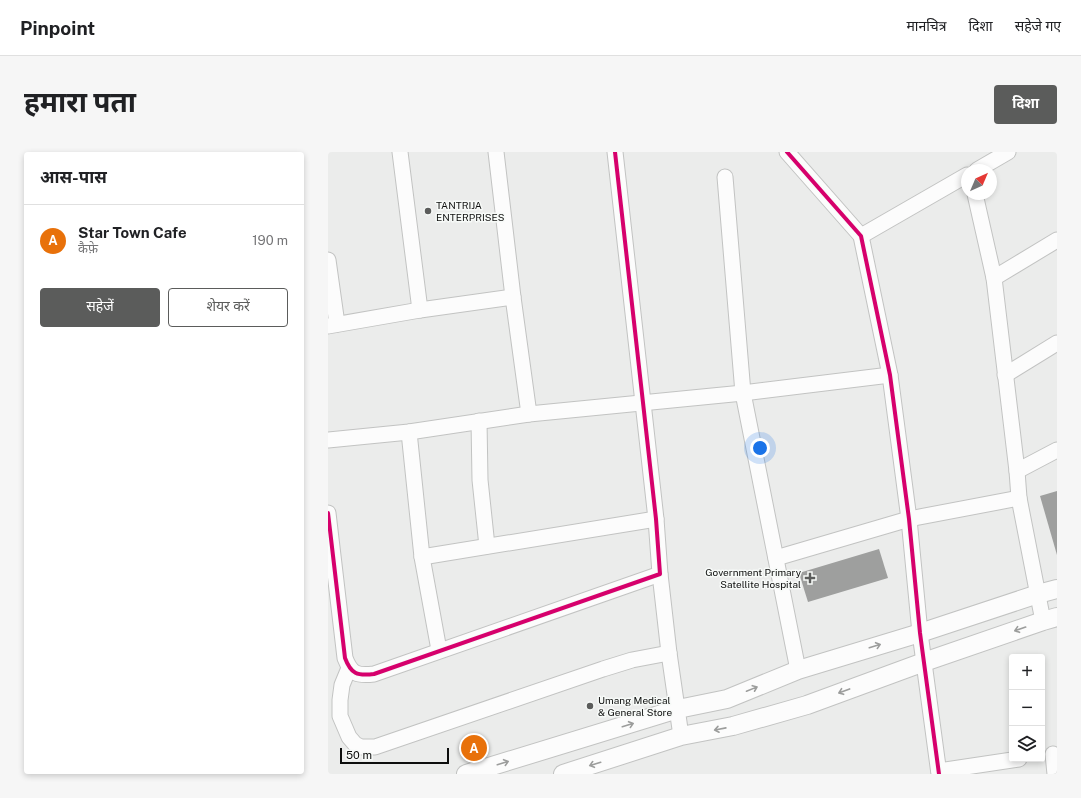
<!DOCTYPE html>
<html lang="hi">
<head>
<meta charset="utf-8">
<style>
	body { margin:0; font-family:"Public Sans","Noto Sans Devanagari",sans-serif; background:#f6f6f6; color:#202124 }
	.controls { position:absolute; right:12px; bottom:12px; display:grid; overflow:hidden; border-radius:4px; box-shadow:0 2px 6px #0003 }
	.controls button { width:36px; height:36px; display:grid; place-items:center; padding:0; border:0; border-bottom:1px solid #e0e0e0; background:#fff; color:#202124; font:20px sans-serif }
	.compass { position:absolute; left:633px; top:12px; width:36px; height:36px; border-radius:50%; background:#fff; box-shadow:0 2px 6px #0003; rotate:44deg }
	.scale { position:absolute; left:12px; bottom:10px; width:109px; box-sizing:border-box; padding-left:4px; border:2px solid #0d0e0d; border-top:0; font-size:11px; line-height:14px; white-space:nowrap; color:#0d0e0d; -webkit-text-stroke:3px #f7faf8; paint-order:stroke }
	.you { position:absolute; left:432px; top:296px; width:14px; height:14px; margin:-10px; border:3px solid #fff; border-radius:50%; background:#1a73e8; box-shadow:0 0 0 6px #1a73e833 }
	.badge { display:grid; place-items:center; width:26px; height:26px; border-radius:50%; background:#5b5c5b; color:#fff; font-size:13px; font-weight:700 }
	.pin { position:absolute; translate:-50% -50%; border:2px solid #fff; box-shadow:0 1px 4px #0006 }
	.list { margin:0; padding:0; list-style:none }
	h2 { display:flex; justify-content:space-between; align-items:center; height:52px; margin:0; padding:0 16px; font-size:17px }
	h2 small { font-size:13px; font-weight:400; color:#757577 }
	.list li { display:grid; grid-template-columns:26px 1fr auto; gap:12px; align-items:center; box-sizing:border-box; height:72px; padding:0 16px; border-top:1px solid #e0e0e0 }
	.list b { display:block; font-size:15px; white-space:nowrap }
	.list p { margin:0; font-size:13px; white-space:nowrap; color:#757577 }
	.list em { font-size:13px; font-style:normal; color:#757577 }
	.actions { display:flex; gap:8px; padding:12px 16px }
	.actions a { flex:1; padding:9px 0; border:1px solid #5b5c5b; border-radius:4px; text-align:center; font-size:14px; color:#5b5c5b }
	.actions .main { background:#5b5c5b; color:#fff }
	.icon { flex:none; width:22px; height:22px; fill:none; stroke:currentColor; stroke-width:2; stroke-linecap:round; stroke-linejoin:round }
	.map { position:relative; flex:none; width:729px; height:622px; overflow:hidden; border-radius:4px }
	header { display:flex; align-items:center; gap:24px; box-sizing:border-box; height:56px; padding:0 20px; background:#fff; border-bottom:1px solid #e0e0e0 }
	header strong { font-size:19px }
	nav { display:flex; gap:22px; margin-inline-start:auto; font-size:14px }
	.intro { display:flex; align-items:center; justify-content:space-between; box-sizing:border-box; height:96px; padding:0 24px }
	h1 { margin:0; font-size:28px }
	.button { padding:10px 18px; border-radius:4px; background:#5b5c5b; color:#fff; font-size:14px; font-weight:700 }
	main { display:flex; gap:24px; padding:0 24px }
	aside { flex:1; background:#fff; border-radius:4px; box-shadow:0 2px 6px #0003 }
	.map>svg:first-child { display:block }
	.building { fill:#9e9f9e }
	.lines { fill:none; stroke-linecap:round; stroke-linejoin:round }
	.minor-casing { stroke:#c2c3c2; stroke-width:17 }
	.tertiary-casing { stroke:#c2c3c2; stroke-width:20 }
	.minor { stroke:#fcfcfc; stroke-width:15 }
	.tertiary { stroke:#fcfcfc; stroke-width:18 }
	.cycleway-casing { stroke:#f7faf8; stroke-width:6 }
	.cycleway { stroke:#d6006c; stroke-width:4 }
	.oneway { stroke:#9c9d9c }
	.poi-dot { fill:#5b5c5b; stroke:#f7faf8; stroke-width:1.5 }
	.labels { text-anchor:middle; stroke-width:3; stroke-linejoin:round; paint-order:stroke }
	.poi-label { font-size:10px; fill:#0d0e0d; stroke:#f7faf8; text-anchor:start }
</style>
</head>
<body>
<header>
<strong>Pinpoint</strong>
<nav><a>मानचित्र</a><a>दिशा</a><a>सहेजे गए</a></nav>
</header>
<div class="intro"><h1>हमारा पता</h1><a class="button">दिशा</a></div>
<main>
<aside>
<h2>आस-पास<small></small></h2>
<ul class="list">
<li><span class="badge" style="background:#e8710a">A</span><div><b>Star Town Cafe</b><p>कैफ़े</p></div><em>190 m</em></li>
</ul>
<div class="actions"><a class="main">सहेजें</a><a>शेयर करें</a></div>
</aside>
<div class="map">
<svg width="729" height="622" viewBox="0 0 729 622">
	<rect width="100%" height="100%" fill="#ebeceb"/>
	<g class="building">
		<polygon points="729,339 729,403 712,344"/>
		<polygon points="551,397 560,426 480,450 471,421"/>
	</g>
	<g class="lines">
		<defs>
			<g id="minor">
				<polyline points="72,0 92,158"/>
				<polyline points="168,0 185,145 201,262"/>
				<polyline points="459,0 533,84 562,223 581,367 592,481 611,622"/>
				<polyline points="649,18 680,0"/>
				<polyline points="397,25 415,241 470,518"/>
				<polyline points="647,42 666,126 689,319 691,346 715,469"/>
				<polyline points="533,84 639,23"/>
				<polyline points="0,108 9,172"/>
				<polyline points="666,126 729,88"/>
				<polyline points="0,174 92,158 185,145"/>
				<polyline points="677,223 729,191"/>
				<polyline points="151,269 152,328 159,394"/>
				<polyline points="81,280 94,405 111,498"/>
				<polyline points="0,288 81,280 201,262 415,241 562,223"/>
				<polyline points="689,319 729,298"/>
				<path d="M0,361L17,506C23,522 29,524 46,522L332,422L328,367L287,0"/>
				<polyline points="94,405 328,367"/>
				<polyline points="448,406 581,367 691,346"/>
				<polyline points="332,422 341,501 353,584"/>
				<polyline points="21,516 14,533 12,548 12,564 21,585 27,592 33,595 47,595 275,517 304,508 341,501"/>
				<polyline points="725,602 727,622"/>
				<polyline points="611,619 691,607"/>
			</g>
			<g id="tertiary">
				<polyline points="138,622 350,557 399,547 470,518 592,481 710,442 729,437"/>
				<polyline points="235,622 353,584 405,574 479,553 596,510 715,469 729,465"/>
			</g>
		</defs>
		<use href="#minor" class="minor-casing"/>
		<use href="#tertiary" class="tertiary-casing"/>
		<use href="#minor" class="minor"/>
		<use href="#tertiary" class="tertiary"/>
		<defs>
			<g id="cycleway">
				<polyline points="459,0 533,84 562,223 581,367 592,481 611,622"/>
				<path d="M0,361L17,506C23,522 29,524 46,522L332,422L328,367L287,0"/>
			</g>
		</defs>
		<use href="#cycleway" class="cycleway-casing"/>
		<use href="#cycleway" class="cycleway"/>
	</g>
	<defs><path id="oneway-shaft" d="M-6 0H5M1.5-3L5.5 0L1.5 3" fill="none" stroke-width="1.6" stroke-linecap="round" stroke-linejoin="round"/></defs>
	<g class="oneway">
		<use href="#oneway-shaft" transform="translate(692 477) rotate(161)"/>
		<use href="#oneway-shaft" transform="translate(547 494) rotate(-17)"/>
		<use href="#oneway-shaft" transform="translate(424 537) rotate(-22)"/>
		<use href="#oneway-shaft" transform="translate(516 539) rotate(160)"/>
		<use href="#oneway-shaft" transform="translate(300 573) rotate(-17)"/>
		<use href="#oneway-shaft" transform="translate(392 577) rotate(169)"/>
		<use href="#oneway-shaft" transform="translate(175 611) rotate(-17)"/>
		<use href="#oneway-shaft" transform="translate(267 612) rotate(163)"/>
	</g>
	<g class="poi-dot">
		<circle cx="100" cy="59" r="4"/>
		<path d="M480 420h4v4h4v4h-4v4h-4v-4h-4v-4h4z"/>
		<circle cx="262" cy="554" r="4"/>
	</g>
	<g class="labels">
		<g class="poi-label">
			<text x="108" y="57">TANTRIJA<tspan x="108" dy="12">ENTERPRISES</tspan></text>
			<text x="473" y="424" text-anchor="end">Government Primary<tspan x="473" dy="12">Satellite Hospital</tspan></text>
			<text x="270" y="552">Umang Medical<tspan x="270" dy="12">&amp; General Store</tspan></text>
		</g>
	</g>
</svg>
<div class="controls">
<button>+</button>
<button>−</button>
<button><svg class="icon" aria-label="layers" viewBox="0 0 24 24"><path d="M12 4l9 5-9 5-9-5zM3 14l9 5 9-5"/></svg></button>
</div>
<svg class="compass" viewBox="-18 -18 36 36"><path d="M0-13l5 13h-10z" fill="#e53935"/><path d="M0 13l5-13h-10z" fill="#757577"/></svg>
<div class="scale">50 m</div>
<div class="you"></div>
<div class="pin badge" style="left:146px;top:596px;background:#e8710a">A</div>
</div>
</main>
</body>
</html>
